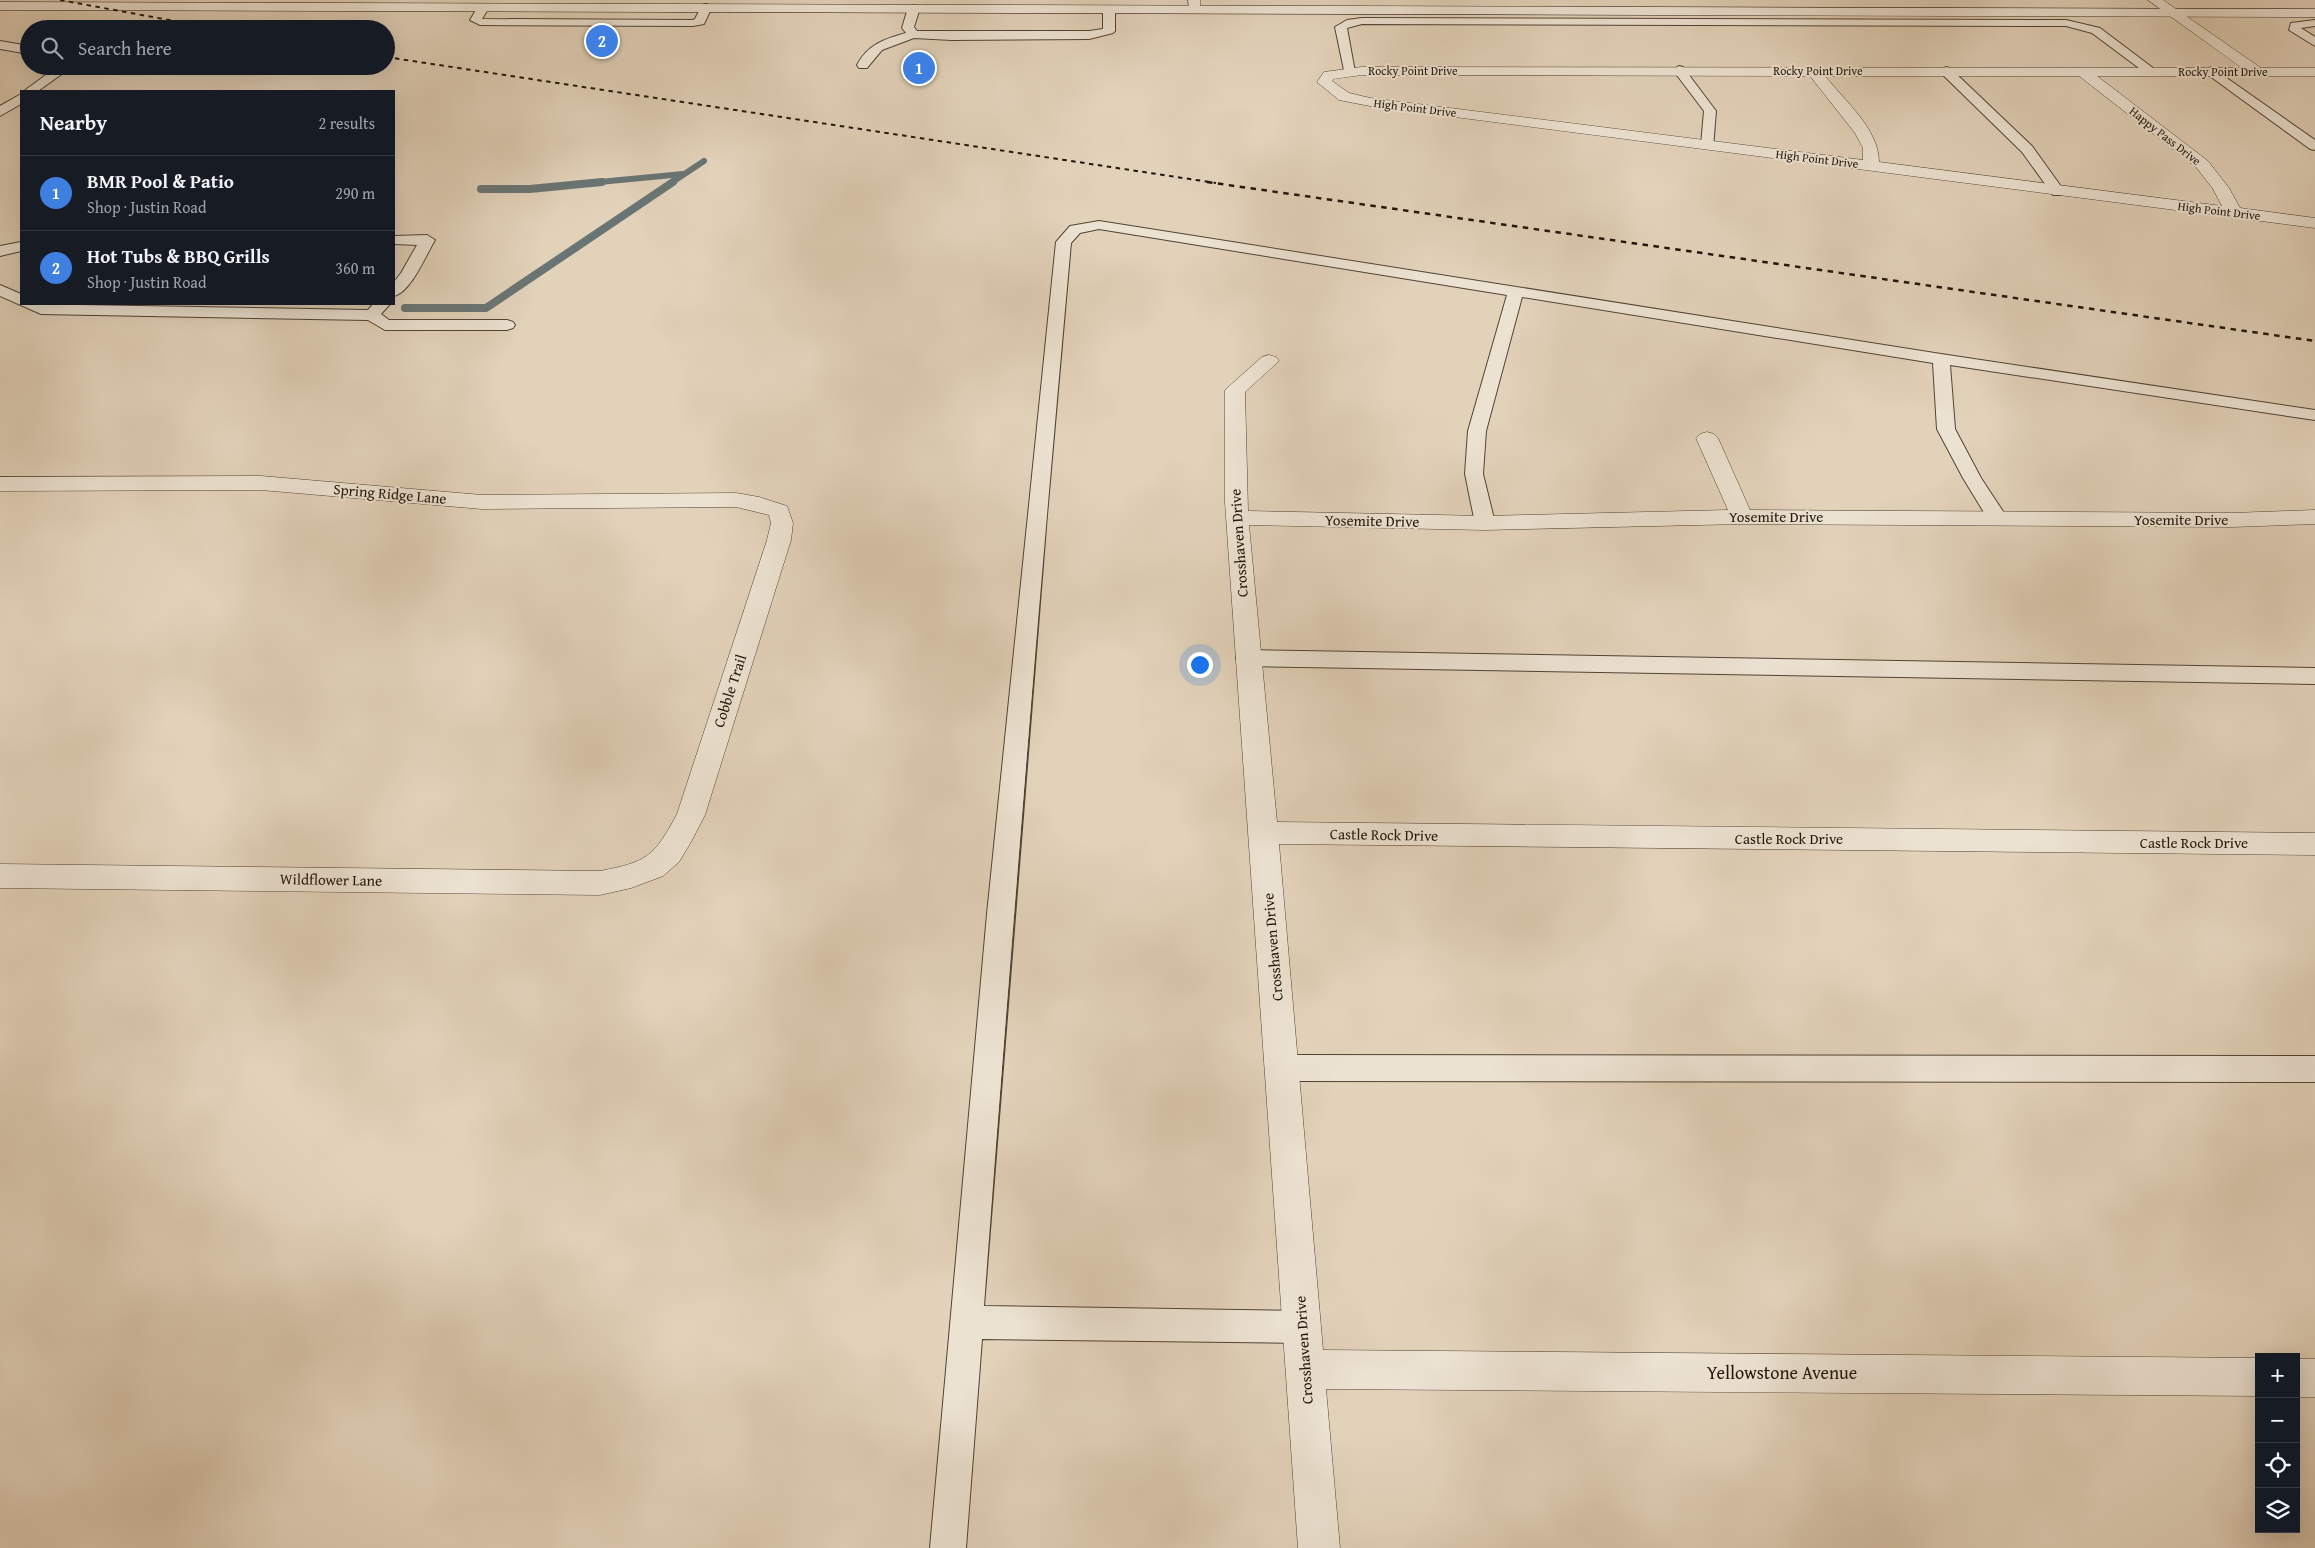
<!DOCTYPE html>
<html lang="en">
<head>
<meta charset="utf-8">
<style>
	body { margin:0; font-family:"Gentium Book Plus",serif; background:#242831; color:#f1f3f6 }
	.controls { position:absolute; right:15px; bottom:15px; display:grid; overflow:hidden; border-radius:0px; box-shadow:0 5px 20px #0002 }
	.controls button { width:45px; height:45px; display:grid; place-items:center; padding:0; border:0; border-bottom:1px solid #363941; background:#171b24; color:#f1f3f6; font:25px sans-serif }
	.you { position:absolute; left:1199px; top:664px; width:18px; height:18px; margin:-12px; border:4px solid #fff; border-radius:50%; background:#1a73e8; box-shadow:0 0 0 8px #1a73e833 }
	.badge { display:grid; place-items:center; width:32px; height:32px; border-radius:50%; background:#c59692; color:#fff; font-size:16px; font-weight:700 }
	.pin { position:absolute; translate:-50% -50%; border:2px solid #fff; box-shadow:0 1px 5px #0006 }
	.list { margin:0; padding:0; list-style:none }
	h2 { display:flex; justify-content:space-between; align-items:center; height:65px; margin:0; padding:0 20px; font-size:21px }
	h2 small { font-size:16px; font-weight:400; color:#9ea1a6 }
	.list li { display:grid; grid-template-columns:32px 1fr auto; gap:15px; align-items:center; box-sizing:border-box; height:75px; padding:0 20px; border-top:1px solid #363941 }
	.list b { display:block; font-size:19px; white-space:nowrap }
	.list p { margin:0; font-size:16px; white-space:nowrap; color:#9ea1a6 }
	.list em { font-size:16px; font-style:normal; color:#9ea1a6 }
	.icon { flex:none; width:28px; height:28px; fill:none; stroke:currentColor; stroke-width:2; stroke-linecap:round; stroke-linejoin:round }
	.map { position:relative; flex:none; width:2315px; height:1548px; overflow:hidden }
	.search { position:absolute; background:#171b24; box-shadow:0 5px 20px #0002; left:20px; top:20px; width:375px; height:55px; display:flex; align-items:center; gap:12px; box-sizing:border-box; padding:0 18px; border-radius:28px; color:#9ea1a6; font-size:19px }
	.panel { position:absolute; background:#171b24; box-shadow:0 5px 20px #0002; left:20px; top:90px; width:375px; height:215px; border-radius:0px }
	.map>svg:first-child { display:block }
	.lines { fill:none; stroke-linecap:round; stroke-linejoin:round }
	.stream-far1 { stroke:#697574; stroke-width:6 }
	.stream { stroke:#697574; stroke-width:8 }
	.lane-casing { stroke:#504435; stroke-width:2 }
	.street-casing { stroke:#504435; stroke-width:1 }
	.secondary-casing { stroke:#201509; stroke-width:1 }
	.lane { fill:#ece2d2; fill-rule:evenodd }
	.street { fill:#ece2d2; fill-rule:evenodd }
	.secondary { fill:#ece2d2; fill-rule:evenodd }
	.rail-far1 { stroke:#201509; stroke-width:2; stroke-dasharray:4.5 4.5; stroke-linecap:butt }
	.rail { stroke:#201509; stroke-width:2.5; stroke-dasharray:5.5 5.5; stroke-linecap:butt }
	.labels { text-anchor:middle; stroke-width:4; stroke-linejoin:round; paint-order:stroke }
	.far-street-label { font-size:12px; fill:#201509; stroke:#ece2d2 }
	.street-label { font-size:15px; fill:#201509; stroke:#ece2d2 }
	.near-street-label { font-size:18px; fill:#201509; stroke:#ece2d2 }
</style>
</head>
<body>
<div class="map">
<svg width="2315" height="1548" viewBox="0 0 2315 1548">
	<rect width="100%" height="100%" fill="#e2d2ba"/>
	<filter id="stains"><feTurbulence type="fractalNoise" baseFrequency=".004" numOctaves="4"/><feColorMatrix values="0 0 0 0 .2 0 0 0 0 .09 0 0 0 0 .02 0 0 0 .5 -.17"/></filter>
	<radialGradient id="worn" r=".72"><stop offset=".6" stop-color="#630" stop-opacity="0"/><stop offset="1" stop-color="#630" stop-opacity=".3"/></radialGradient>
	<g class="lines">
		<g class="stream-far1">
			<polyline points="589,183 683,174"/>
			<polyline points="671,183 704,161"/>
		</g>
		<g class="stream">
			<polyline points="481,189 530,189 602,182"/>
			<polyline points="405,308 486,308 673,182"/>
		</g>
		<defs>
			<g id="lane">
				<polygon points="483,4 489,7 482,19 693,20 695,19 702,5 706,4 712,7 704,24 693,26 480,25 470,20 479,5"/>
				<path d="M914,5L920,8L914,27L917,31H1089L1103,29V9L1109,6L1115,9V31L1113,33L1089,39L952,40L914,38L882,50L867,68H859L857,65C868,44 885,39 906,33L902,28L908,8Z"/>
				<polygon points="1362,18 2066,20 2100,28 2157,71 2151,75 2147,74 2092,33 2066,26 1362,24 1347,28 1355,72 1349,76 1345,75 1335,27 1347,20"/>
				<polygon points="2315,20 2315,26 2301,28 2315,37 2315,46 2289,30 2291,23"/>
				<polygon points="0,41 29,46 29,54 0,49"/>
				<polygon points="58,66 73,66 38,91 24,91"/>
				<polygon points="1679,66 1683,67 1716,111 1713,148 1703,148 1701,145 1704,111 1673,70"/>
				<polygon points="1946,67 1950,68 2032,146 2065,192 2063,195 2053,195 2022,152 1942,74 1940,71"/>
				<polygon points="2211,67 2315,140 2315,150 2310,149 2207,74 2205,71"/>
				<polygon points="21,94 21,104 0,116 0,106"/>
				<path d="M1099,221L1941,354L2315,410V420L1950,365L1955,429L1981,478L2008,519L2005,523L1998,525L1991,523L1988,519L1963,478L1937,429L1933,363L1522,297L1486,431L1483,474L1495,523L1492,527L1485,529L1478,527L1475,523L1465,474L1468,431L1507,295L1099,229L1080,233L1071,243C1039,597 1010,951 984,1306L1303,1311L1315,1315L1319,1327L1315,1339L1303,1343L982,1339L966,1548H930L987,914L1056,242L1070,226Z"/>
				<path d="M427,235L435,240C426,255 411,292 394,296V282L401,273L417,245L394,244V236Z"/>
				<polygon points="21,242 21,251 0,256 0,246"/>
				<polygon points="0,285 21,294 21,304 368,310 373,304 390,304 381,314 389,320 507,320 513,322 515,325 513,328 507,330 385,330 368,320 41,314 0,296"/>
				<polygon points="1247,650 2315,668 2315,684 1247,666 1239,663 1236,658 1239,653"/>
				<polygon points="1283,1055 2315,1056 2315,1082 1283,1081 1273,1077 1269,1068 1273,1059"/>
			</g>
			<g id="street">
				<polygon points="1188,0 1200,0 1200,12 1190,12"/>
				<path d="M2148,0H2163L2261,68H2315V76H2097L2208,161L2229,188L2240,208L2315,218V228L1370,106L1339,100L1317,82L1324,72L1362,67L2242,68ZM1362,75L1810,76L1855,133L1863,148V160L1370,98L1349,93L1332,81L1334,79ZM1825,76H2079L2196,167L2213,189L2222,206L1879,162C1879,129 1844,100 1825,76Z"/>
				<polygon points="1269,355 1276,357 1279,361 1245,392 1248,511 1485,516 1728,510 1696,438 1700,434 1707,432 1714,434 1718,438 1750,510 2232,513 2315,510 2315,524 2232,527 1742,524 1485,530 1249,525 1277,822 2315,833 2315,855 1279,844 1323,1350 2259,1358 2259,1396 1326,1389 1340,1548 1298,1548 1225,502 1225,390 1262,357"/>
				<path d="M261,476L482,495L736,493L759,497L787,506L793,523L791,540L705,815L691,842L679,862L663,876L631,888L600,895L0,888V864L600,871C647,862 654,857 677,814L767,540L771,523L769,515L736,507L482,509L261,490L0,491V477Z"/>
				<rect x="2296" y="1359" width="19" height="38"/>
			</g>
			<polygon id="secondary" points="0,2 2315,9 2315,17 0,10"/>
		</defs>
		<use href="#lane" class="lane-casing"/>
		<use href="#street" class="street-casing"/>
		<use href="#secondary" class="secondary-casing"/>
		<use href="#lane" class="lane"/>
		<use href="#street" class="street"/>
		<use href="#secondary" class="secondary"/>
		<g class="rail-far1">
			<polyline points="60,0 218,29"/>
			<polyline points="386,57 1216,183"/>
		</g>
		<polyline class="rail" points="1207,182 2315,341"/>
	</g>
	<g class="labels">
		<g class="far-street-label">
			<text x="1413" y="75">Rocky Point Drive</text>
			<text x="1818" y="75">Rocky Point Drive</text>
			<text x="2223" y="76">Rocky Point Drive</text>
			<text transform="translate(1415 108) rotate(7)" y="4">High Point Drive</text>
			<text transform="translate(2165 136) rotate(38)" y="4">Happy Pass Drive</text>
			<text transform="translate(1817 159) rotate(7)" y="4">High Point Drive</text>
			<text transform="translate(2219 211) rotate(7)" y="4">High Point Drive</text>
		</g>
		<g class="street-label">
			<text transform="translate(390 494) rotate(5)" y="5">Spring Ridge Lane</text>
			<text x="1776" y="522">Yosemite Drive</text>
			<text x="2181" y="525">Yosemite Drive</text>
			<text transform="translate(1372 521) rotate(1)" y="5">Yosemite Drive</text>
			<text transform="translate(1239 543) rotate(-94)" y="5">Crosshaven Drive</text>
			<text transform="translate(730 691) rotate(-72)" y="5">Cobble Trail</text>
			<text transform="translate(1384 835) rotate(1)" y="5">Castle Rock Drive</text>
			<text x="1789" y="844">Castle Rock Drive</text>
			<text x="2194" y="848">Castle Rock Drive</text>
			<text transform="translate(331 880) rotate(1)" y="5">Wildflower Lane</text>
			<text transform="translate(1273 947) rotate(-95)" y="5">Crosshaven Drive</text>
			<text transform="translate(1304 1350) rotate(-94)" y="5">Crosshaven Drive</text>
		</g>
		<g class="near-street-label">
			<text x="1782" y="1379">Yellowstone Avenue</text>
		</g>
	</g>
	<rect width="100%" height="100%" filter="url(#stains)"/>
	<rect width="100%" height="100%" fill="url(#worn)"/>
</svg>
<div class="controls">
<button>+</button>
<button>−</button>
<button><svg class="icon" aria-label="locate" viewBox="0 0 24 24"><circle cx="12" cy="12" r="6"/><path d="M12 2v4M12 18v4M2 12h4M18 12h4"/></svg></button>
<button><svg class="icon" aria-label="layers" viewBox="0 0 24 24"><path d="M12 4l9 5-9 5-9-5zM3 14l9 5 9-5"/></svg></button>
</div>
<div class="you"></div>
<div class="pin badge" style="left:919px;top:68px;background:#3f7fe0">1</div>
<div class="pin badge" style="left:602px;top:41px;background:#3f7fe0">2</div>
<div class="search"><svg class="icon" aria-label="search" viewBox="0 0 24 24"><circle cx="10" cy="10" r="6"/><path d="M15 15l6 6"/></svg>Search here</div>
<section class="panel">
<h2>Nearby<small>2 results</small></h2>
<ul class="list">
<li><span class="badge" style="background:#3f7fe0">1</span><div><b>BMR Pool &amp; Patio</b><p>Shop · Justin Road</p></div><em>290 m</em></li>
<li><span class="badge" style="background:#3f7fe0">2</span><div><b>Hot Tubs &amp; BBQ Grills</b><p>Shop · Justin Road</p></div><em>360 m</em></li>
</ul>
</section>
</div>
</body>
</html>
